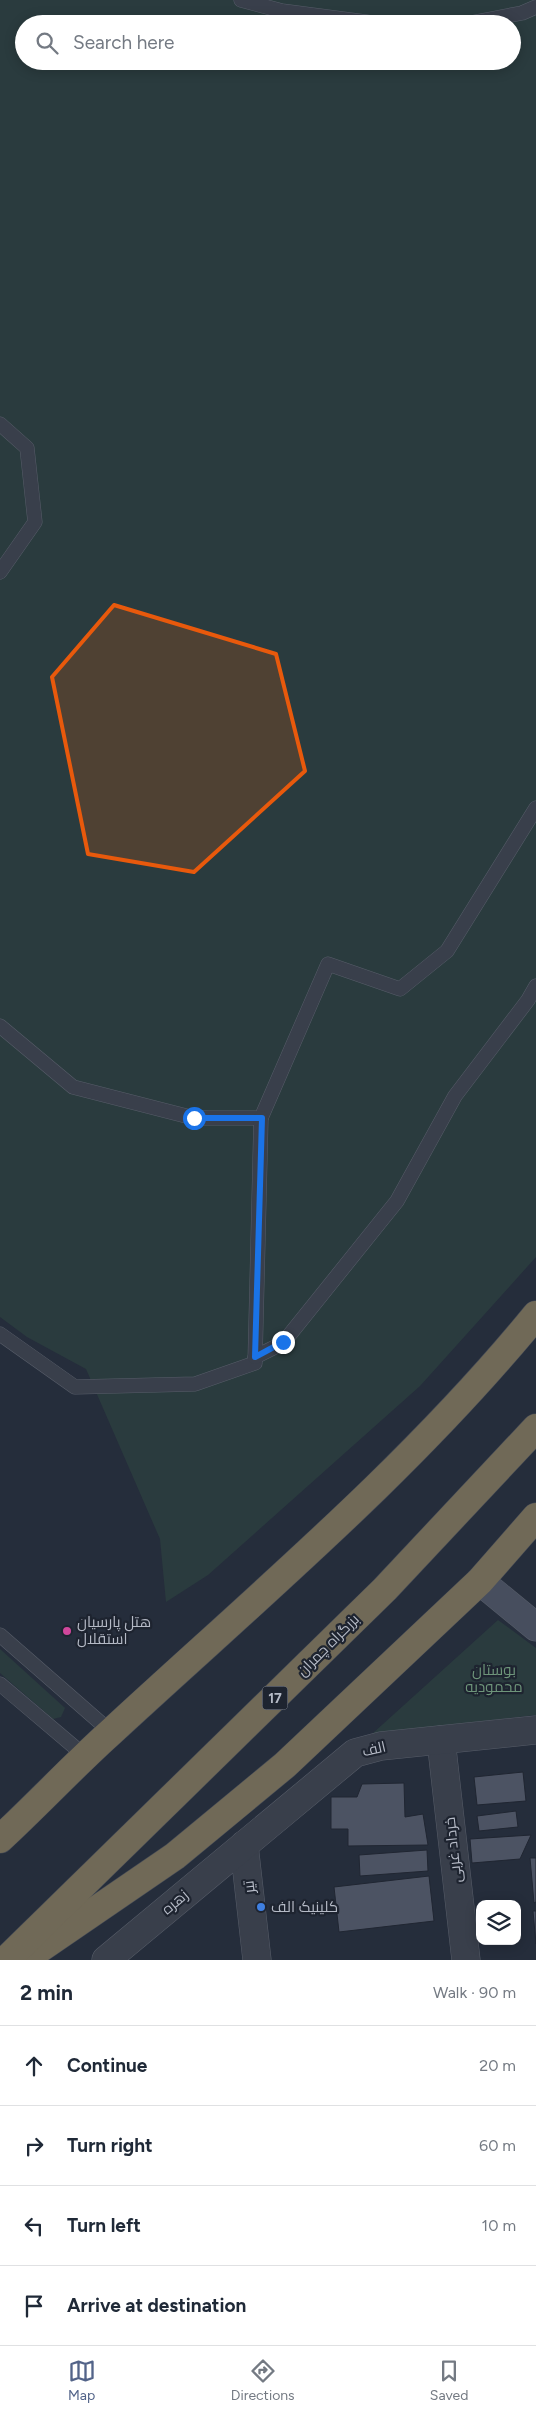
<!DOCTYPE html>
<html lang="en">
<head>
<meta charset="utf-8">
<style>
	body { margin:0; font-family:Figtree,Cairo,sans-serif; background:#f6f6f7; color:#1f2937 }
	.controls { position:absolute; right:15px; bottom:15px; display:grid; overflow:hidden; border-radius:10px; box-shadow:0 2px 12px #0003 }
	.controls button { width:45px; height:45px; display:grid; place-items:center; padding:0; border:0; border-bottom:1px solid #e0e1e3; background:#fff; color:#1f2937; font:25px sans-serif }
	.stop { position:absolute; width:15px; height:15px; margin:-11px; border:4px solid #1a73e8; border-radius:50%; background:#fff }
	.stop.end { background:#1a73e8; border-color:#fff; box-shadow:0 1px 5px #0008 }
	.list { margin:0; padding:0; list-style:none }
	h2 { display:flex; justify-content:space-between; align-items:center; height:65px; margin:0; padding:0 20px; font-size:21px }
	h2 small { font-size:16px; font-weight:400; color:#747a83 }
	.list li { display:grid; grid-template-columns:32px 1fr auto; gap:15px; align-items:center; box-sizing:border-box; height:80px; padding:0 20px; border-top:1px solid #e0e1e3 }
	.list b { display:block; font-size:19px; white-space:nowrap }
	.list em { font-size:16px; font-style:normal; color:#747a83 }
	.icon { flex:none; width:28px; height:28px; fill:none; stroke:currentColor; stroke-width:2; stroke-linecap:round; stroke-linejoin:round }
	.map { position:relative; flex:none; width:536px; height:1960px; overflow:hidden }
	.search { position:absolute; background:#fff; box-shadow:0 2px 12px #0003; left:15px; right:15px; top:15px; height:55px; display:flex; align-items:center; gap:12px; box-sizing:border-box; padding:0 18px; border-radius:28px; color:#747a83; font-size:19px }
	.sheet { height:385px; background:#fff }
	nav { display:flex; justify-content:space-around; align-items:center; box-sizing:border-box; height:70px; border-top:1px solid #e0e1e3; background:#fff; font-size:14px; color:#747a83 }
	nav a { display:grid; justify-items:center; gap:2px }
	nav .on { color:#536489 }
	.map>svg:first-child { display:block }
	.green { fill:#2a3b3e; fill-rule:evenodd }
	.building { fill:#4c5363; stroke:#202632 }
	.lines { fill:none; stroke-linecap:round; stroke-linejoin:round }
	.lane-casing { stroke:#575d69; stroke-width:15 }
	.street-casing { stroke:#575d69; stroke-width:29 }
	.secondary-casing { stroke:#575d69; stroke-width:29 }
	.highway-casing { stroke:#444a56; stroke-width:29 }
	.lane { stroke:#393f4b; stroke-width:14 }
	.street { stroke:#393f4b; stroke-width:28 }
	.secondary { stroke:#474e5e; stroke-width:28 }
	.highway { stroke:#706957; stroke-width:28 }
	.route { stroke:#1a73e8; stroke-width:6 }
	.marked { fill:#e8590c; fill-opacity:0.2; stroke:#e8590c; stroke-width:4; stroke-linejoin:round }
	.hotel-dot { fill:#d1479c; stroke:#1e2430; stroke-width:2 }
	.shop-dot { fill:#3f7fe0; stroke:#1e2430; stroke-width:2 }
	.labels { text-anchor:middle; stroke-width:4.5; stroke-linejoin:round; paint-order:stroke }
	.shield { fill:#1e2430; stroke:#888d99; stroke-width:1 }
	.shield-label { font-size:14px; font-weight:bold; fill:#b5bac6 }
	.poi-label { font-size:15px; fill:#b5bac6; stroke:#1e2430; text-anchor:start }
	.street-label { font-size:15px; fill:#b5bac6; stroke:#1e2430 }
	.park-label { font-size:15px; fill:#6e957a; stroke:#1e2430 }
</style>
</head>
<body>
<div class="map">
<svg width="536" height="1960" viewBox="0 0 536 1960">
	<rect width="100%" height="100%" fill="#252d3b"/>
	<g class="green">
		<path d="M0,0H536V1257L420,1386L208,1575L166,1602L160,1539L86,1369L27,1337L0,1317ZM24,24H512V61H24Z"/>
		<polygon points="498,1620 536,1648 536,1715 372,1734"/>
		<polygon points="0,1649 65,1708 61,1717 53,1719 0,1673"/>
	</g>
	<g class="building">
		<polygon points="523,1772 526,1801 477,1805 474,1777"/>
		<polygon points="404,1783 405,1817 423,1814 428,1845 348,1846 348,1829 331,1829 331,1797 357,1797 362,1784"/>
		<polygon points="516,1811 518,1827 479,1831 477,1816"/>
		<polygon points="531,1835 520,1859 472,1863 470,1839"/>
		<polygon points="427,1850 428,1871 360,1876 359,1855"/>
		<polygon points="530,1858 536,1858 536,1902 534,1903"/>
		<polygon points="429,1876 434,1921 339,1932 334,1887"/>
		<polygon points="533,1911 536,1911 536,1944"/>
	</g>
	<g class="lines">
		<defs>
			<g id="lane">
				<polyline points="241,0 282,11 381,24"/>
				<polyline points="465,24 522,13 536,7"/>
				<polyline points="0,424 27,448 35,522 0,572"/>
				<polyline points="0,1026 73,1087 194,1118 261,1118 328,964 400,989 447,951 536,808"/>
				<polyline points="0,1334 75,1387 195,1384 255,1363 261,1118"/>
				<polyline points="255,1357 283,1343 397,1201 455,1096 528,1000 536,986"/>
				<polyline points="0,1635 111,1732"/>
				<polyline points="0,1684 85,1756"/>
			</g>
			<g id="street">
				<polyline points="441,1740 466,1960"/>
				<polyline points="244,1845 257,1960"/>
				<polyline points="106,1960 355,1753 381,1746 536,1730"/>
			</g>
			<polyline id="secondary" points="480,1581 536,1627"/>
			<g id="highway">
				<path d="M0,1839C38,1804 73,1766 111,1732C257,1597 410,1469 536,1315"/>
				<polyline points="29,1956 175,1856 285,1765 480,1581 536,1517"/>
				<polyline points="6,1960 385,1589 536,1428"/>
			</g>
		</defs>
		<use href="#lane" class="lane-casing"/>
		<use href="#street" class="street-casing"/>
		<use href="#secondary" class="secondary-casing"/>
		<use href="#highway" class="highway-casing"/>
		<use href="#lane" class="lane"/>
		<use href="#street" class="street"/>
		<use href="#secondary" class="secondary"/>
		<use href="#highway" class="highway"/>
	</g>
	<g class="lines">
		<polyline class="route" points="194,1118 262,1118 255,1357 283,1342"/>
	</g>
	<path class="marked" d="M114,605L276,654L305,771L194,872L88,854L52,677Z"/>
	<circle class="hotel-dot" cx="67" cy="1631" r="5"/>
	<circle class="shop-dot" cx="261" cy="1907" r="5"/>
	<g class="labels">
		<rect class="shield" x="262.5" y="1686.5" width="25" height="23" rx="4"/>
		<g class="shield-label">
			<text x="275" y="1703">17</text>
		</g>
		<g class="poi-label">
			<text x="77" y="1627">هتل پارسیان<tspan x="77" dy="17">استقلال</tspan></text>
			<text x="271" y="1912">کلینیک الف</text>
		</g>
		<g class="street-label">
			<text transform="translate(328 1645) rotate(-45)" y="5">بزرگراه چمران</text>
			<text transform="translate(374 1749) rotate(-13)" y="5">الف</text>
			<text transform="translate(453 1850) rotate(-96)" y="5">خرداد غربی</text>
			<text transform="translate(249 1887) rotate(-97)" y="5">تیر</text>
			<text transform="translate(175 1902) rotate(-40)" y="5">زهره</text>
		</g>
		<g class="park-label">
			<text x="494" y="1675">بوستان<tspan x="494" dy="17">محمودیه</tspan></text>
		</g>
	</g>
</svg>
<div class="controls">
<button><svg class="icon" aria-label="layers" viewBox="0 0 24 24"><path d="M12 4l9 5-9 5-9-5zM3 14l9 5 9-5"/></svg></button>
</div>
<div class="stop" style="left:194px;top:1118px"></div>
<div class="stop end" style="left:283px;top:1342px"></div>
<div class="search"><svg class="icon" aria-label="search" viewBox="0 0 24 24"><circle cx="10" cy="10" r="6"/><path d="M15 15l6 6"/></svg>Search here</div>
</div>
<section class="sheet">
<h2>2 min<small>Walk · 90 m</small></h2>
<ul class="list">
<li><svg class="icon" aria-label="ahead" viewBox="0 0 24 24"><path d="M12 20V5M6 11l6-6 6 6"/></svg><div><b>Continue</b></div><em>20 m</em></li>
<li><svg class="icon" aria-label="right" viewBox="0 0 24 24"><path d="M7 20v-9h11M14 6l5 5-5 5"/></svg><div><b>Turn right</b></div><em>60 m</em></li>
<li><svg class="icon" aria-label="left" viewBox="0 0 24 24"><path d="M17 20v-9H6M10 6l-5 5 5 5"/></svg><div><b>Turn left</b></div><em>10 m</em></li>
<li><svg class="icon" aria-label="arrive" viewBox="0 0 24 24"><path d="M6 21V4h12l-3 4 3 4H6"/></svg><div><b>Arrive at destination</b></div></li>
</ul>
</section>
<nav>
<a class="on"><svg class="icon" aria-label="map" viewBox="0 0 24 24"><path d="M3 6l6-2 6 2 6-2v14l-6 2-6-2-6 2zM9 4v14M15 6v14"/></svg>Map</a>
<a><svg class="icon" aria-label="directions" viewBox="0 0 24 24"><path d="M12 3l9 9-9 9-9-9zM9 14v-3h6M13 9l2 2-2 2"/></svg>Directions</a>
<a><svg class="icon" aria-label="saved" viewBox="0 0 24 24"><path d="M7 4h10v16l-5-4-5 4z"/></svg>Saved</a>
</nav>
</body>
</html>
